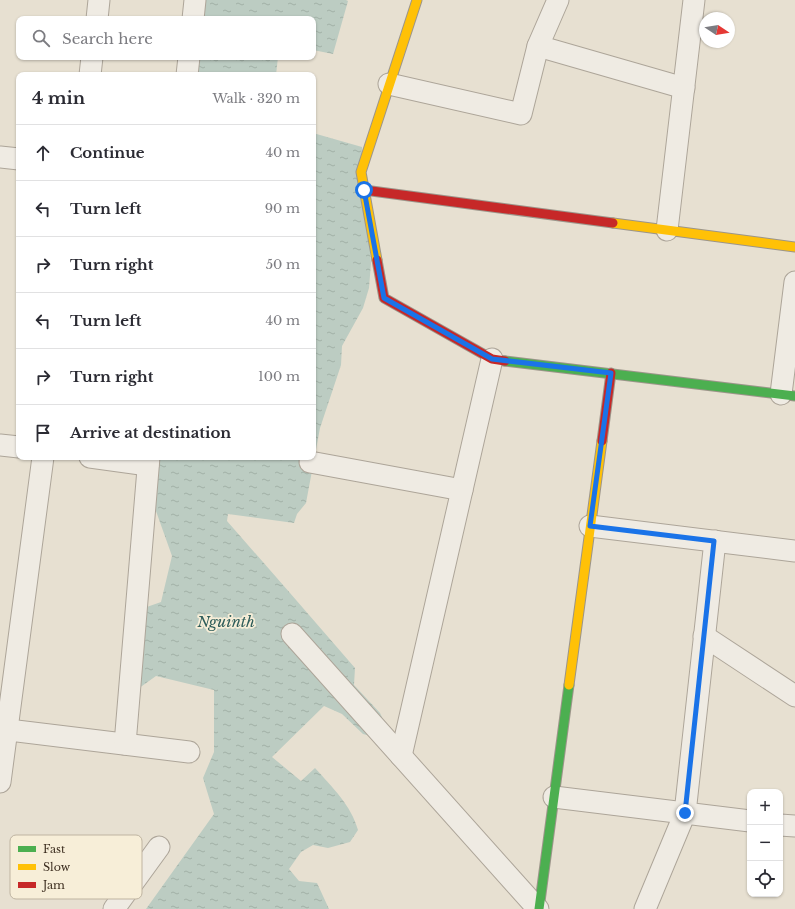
<!DOCTYPE html>
<html lang="en">
<head>
<meta charset="utf-8">
<style>
	body { margin:0; font-family:"Libre Baskerville",serif; background:#f7f7f7; color:#2b2b33 }
	.controls { position:absolute; right:12px; bottom:12px; display:grid; overflow:hidden; border-radius:8px; box-shadow:0 1px 3px #0004 }
	.controls button { width:36px; height:36px; display:grid; place-items:center; padding:0; border:0; border-bottom:1px solid #e1e1e2; background:#fff; color:#2b2b33; font:20px sans-serif }
	.compass { position:absolute; left:699px; top:12px; width:36px; height:36px; border-radius:50%; background:#fff; box-shadow:0 1px 3px #0004; rotate:102deg }
	.stop { position:absolute; width:12px; height:12px; margin:-9px; border:3px solid #1a73e8; border-radius:50%; background:#fff }
	.stop.end { background:#1a73e8; border-color:#fff; box-shadow:0 1px 4px #0008 }
	.list { margin:0; padding:0; list-style:none }
	h2 { display:flex; justify-content:space-between; align-items:center; height:52px; margin:0; padding:0 16px; font-size:17px }
	h2 small { font-size:13px; font-weight:400; color:#7c7c81 }
	.list li { display:grid; grid-template-columns:26px 1fr auto; gap:12px; align-items:center; box-sizing:border-box; height:56px; padding:0 16px; border-top:1px solid #e1e1e2 }
	.list b { display:block; font-size:15px; white-space:nowrap }
	.list em { font-size:13px; font-style:normal; color:#7c7c81 }
	.icon { flex:none; width:22px; height:22px; fill:none; stroke:currentColor; stroke-width:2; stroke-linecap:round; stroke-linejoin:round }
	.map { position:relative; flex:none; width:795px; height:909px; overflow:hidden }
	.search { position:absolute; background:#fff; box-shadow:0 1px 3px #0004; left:16px; top:16px; width:300px; height:44px; display:flex; align-items:center; gap:10px; box-sizing:border-box; padding:0 14px; border-radius:8px; color:#7c7c81; font-size:15px }
	.panel { position:absolute; background:#fff; box-shadow:0 1px 3px #0004; left:16px; top:72px; width:300px; height:388px; border-radius:8px }
	.map>svg:first-child { display:block }
	.water { fill:url(#water-ripples) }
	.lines { fill:none; stroke-linecap:round; stroke-linejoin:round }
	.street-casing { stroke:#ada599; stroke-width:23 }
	.fast-casing { stroke:#9c958a; stroke-width:11 }
	.slow-casing { stroke:#9c958a; stroke-width:11 }
	.jam-casing { stroke:#9c958a; stroke-width:11 }
	.street { stroke:#efebe3; stroke-width:21 }
	.fast { stroke:#4caf50; stroke-width:9 }
	.slow { stroke:#ffc107; stroke-width:9 }
	.jam { stroke:#c62828; stroke-width:9 }
	.route { stroke:#1a73e8; stroke-width:5 }
	.labels { text-anchor:middle; stroke-width:3.5; stroke-linejoin:round; paint-order:stroke }
	.water-label { font-size:15px; font-style:italic; fill:#2f5d5a; stroke:#f7eed8 }
	.key { fill:#f7eed8; stroke:#bfb4a1; stroke-width:1 }
	.key-label { font-size:11px; fill:#3d2e20 }
</style>
</head>
<body>
<div class="map">
<svg width="795" height="909" viewBox="0 0 795 909">
	<defs>
		<pattern id="water-ripples" width="26" height="14" patternUnits="userSpaceOnUse"><rect width="26" height="14" fill="#bcccc2"/><path d="M2 4q2-2 4 0t4 0M15 11q2-2 4 0t4 0" fill="none" stroke="#a2b0a6"/></pattern>
	</defs>
	<rect width="100%" height="100%" fill="#e7e0d1"/>
	<g class="water">
		<polygon points="203,0 346,0 348,1 333,54 313,50 313,19 201,19"/>
		<polygon points="197,57 278,57 276,75 195,75"/>
		<path d="M313,133L362,147L371,263L369,288L363,308L342,346L341,365L320,428L306,503L297,514L294,523L228,514L227,521L290,593L355,668L354,685L380,713L389,732L381,739L363,734L342,714L324,706L272,757L301,781L315,768C332,787 351,805 358,830L350,842L328,848L313,845L301,852L289,869L299,881L317,883L329,909H146L214,814L203,778L214,752V690L156,676L135,691L141,609L161,602L172,556L151,497L156,457H313Z"/>
	</g>
	<g class="lines">
		<defs>
			<g id="street">
				<polyline points="97,19 99,0"/>
				<polyline points="193,19 195,0"/>
				<polyline points="538,46 684,88"/>
				<polyline points="90,75 92,57"/>
				<polyline points="187,75 189,57"/>
				<polyline points="389,84 521,114 538,46 558,0"/>
				<polyline points="0,157 19,159"/>
				<polyline points="667,230 694,0"/>
				<polyline points="781,394 795,282"/>
				<polyline points="0,445 19,447"/>
				<polyline points="90,457 148,465"/>
				<polyline points="310,462 462,490"/>
				<polyline points="590,526 795,551"/>
				<polyline points="292,634 538,909"/>
				<polyline points="704,636 795,696"/>
				<polyline points="0,729 189,752"/>
				<polyline points="125,744 149,457"/>
				<polyline points="401,756 492,359"/>
				<polyline points="0,782 43,457"/>
				<polyline points="554,797 750,821"/>
				<polyline points="780,825 795,826"/>
				<polyline points="114,909 159,847"/>
				<polyline points="645,909 685,813 715,541"/>
			</g>
			<g id="fast">
				<polyline points="505,361 795,396"/>
				<polyline points="539,909 569,685"/>
			</g>
			<g id="slow">
				<polyline points="613,223 795,247"/>
				<polyline points="377,260 361,172 417,0"/>
				<polyline points="569,685 602,441"/>
			</g>
			<g id="jam">
				<polyline points="364,190 613,223"/>
				<polyline points="377,260 384,298 492,359 505,361"/>
				<polyline points="602,441 611,373"/>
			</g>
		</defs>
		<use href="#street" class="street-casing"/>
		<use href="#fast" class="fast-casing"/>
		<use href="#slow" class="slow-casing"/>
		<use href="#jam" class="jam-casing"/>
		<use href="#street" class="street"/>
		<use href="#fast" class="fast"/>
		<use href="#slow" class="slow"/>
		<use href="#jam" class="jam"/>
	</g>
	<g class="lines">
		<polyline class="route" points="364,190 384,298 492,359 611,373 590,526 714,541 685,813"/>
	</g>
	<g class="labels">
		<g class="water-label">
			<text x="226" y="627">Nguinth</text>
		</g>
	</g>
	<rect x="10" y="835" width="132" height="64" rx="6" class="key"/>
	<rect x="18" y="846" width="18" height="6" fill="#4caf50"/>
	<rect x="18" y="864" width="18" height="6" fill="#ffc107"/>
	<rect x="18" y="882" width="18" height="6" fill="#c62828"/>
	<g class="key-label">
		<text x="43" y="853">Fast</text>
		<text x="43" y="871">Slow</text>
		<text x="43" y="889">Jam</text>
	</g>
</svg>
<div class="controls">
<button>+</button>
<button>−</button>
<button><svg class="icon" aria-label="locate" viewBox="0 0 24 24"><circle cx="12" cy="12" r="6"/><path d="M12 2v4M12 18v4M2 12h4M18 12h4"/></svg></button>
</div>
<svg class="compass" viewBox="-18 -18 36 36"><path d="M0-13l5 13h-10z" fill="#e53935"/><path d="M0 13l5-13h-10z" fill="#7c7c81"/></svg>
<div class="stop" style="left:364px;top:190px"></div>
<div class="stop end" style="left:685px;top:813px"></div>
<div class="search"><svg class="icon" aria-label="search" viewBox="0 0 24 24"><circle cx="10" cy="10" r="6"/><path d="M15 15l6 6"/></svg>Search here</div>
<section class="panel">
<h2>4 min<small>Walk · 320 m</small></h2>
<ul class="list">
<li><svg class="icon" aria-label="ahead" viewBox="0 0 24 24"><path d="M12 20V5M6 11l6-6 6 6"/></svg><div><b>Continue</b></div><em>40 m</em></li>
<li><svg class="icon" aria-label="left" viewBox="0 0 24 24"><path d="M17 20v-9H6M10 6l-5 5 5 5"/></svg><div><b>Turn left</b></div><em>90 m</em></li>
<li><svg class="icon" aria-label="right" viewBox="0 0 24 24"><path d="M7 20v-9h11M14 6l5 5-5 5"/></svg><div><b>Turn right</b></div><em>50 m</em></li>
<li><svg class="icon" aria-label="left" viewBox="0 0 24 24"><path d="M17 20v-9H6M10 6l-5 5 5 5"/></svg><div><b>Turn left</b></div><em>40 m</em></li>
<li><svg class="icon" aria-label="right" viewBox="0 0 24 24"><path d="M7 20v-9h11M14 6l5 5-5 5"/></svg><div><b>Turn right</b></div><em>100 m</em></li>
<li><svg class="icon" aria-label="arrive" viewBox="0 0 24 24"><path d="M6 21V4h12l-3 4 3 4H6"/></svg><div><b>Arrive at destination</b></div></li>
</ul>
</section>
</div>
</body>
</html>
